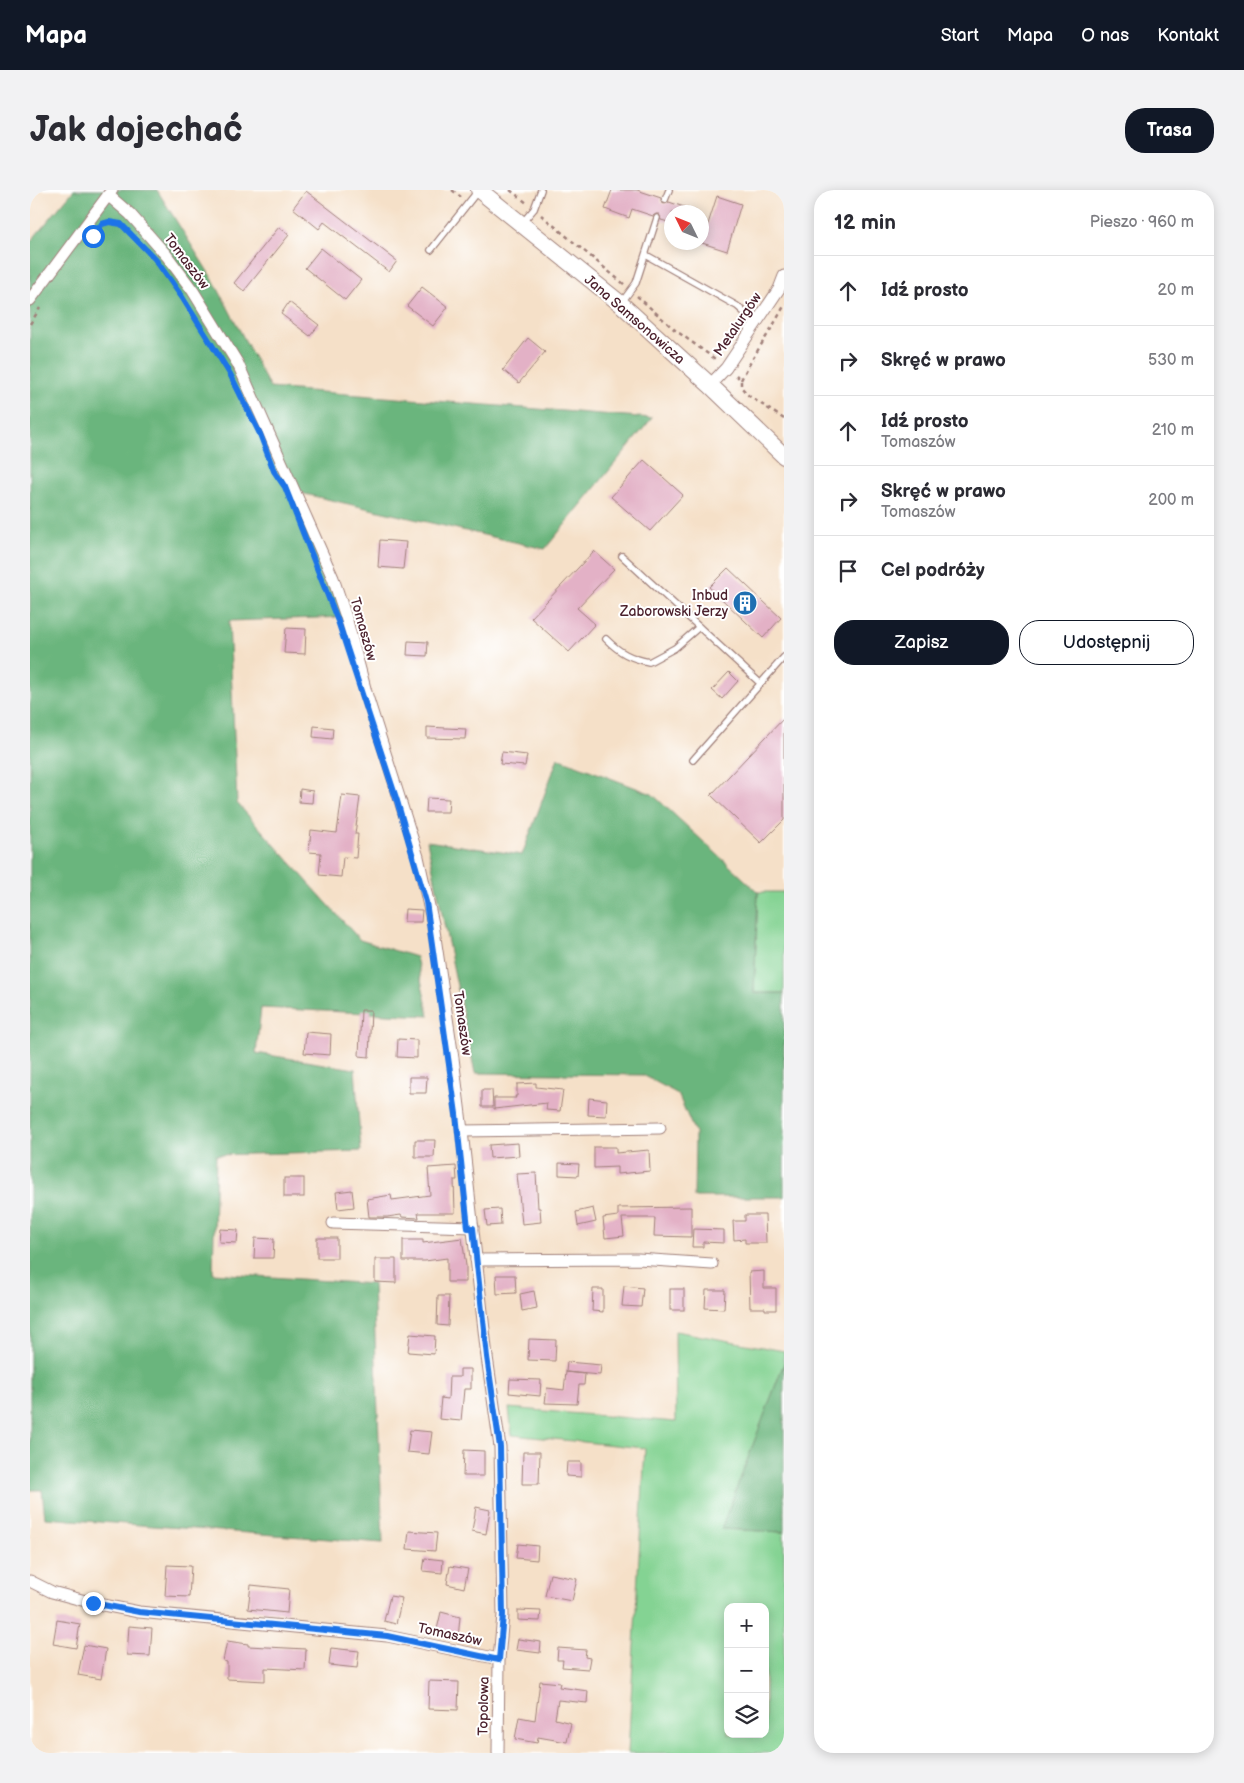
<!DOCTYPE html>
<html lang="pl">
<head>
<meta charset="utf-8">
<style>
	body { margin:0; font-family:"Balsamiq Sans",sans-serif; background:#f2f2f3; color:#2b2b33 }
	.controls { position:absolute; right:15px; bottom:15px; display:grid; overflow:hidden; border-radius:10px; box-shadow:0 2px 12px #0003 }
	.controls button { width:45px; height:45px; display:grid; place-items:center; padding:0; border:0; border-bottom:1px solid #e1e1e2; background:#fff; color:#2b2b33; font:25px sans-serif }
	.compass { position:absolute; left:634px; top:15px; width:45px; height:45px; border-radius:50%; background:#fff; box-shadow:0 2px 12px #0003; rotate:313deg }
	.stop { position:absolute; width:15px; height:15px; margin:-11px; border:4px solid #1a73e8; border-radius:50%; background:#fff }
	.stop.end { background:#1a73e8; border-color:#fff; box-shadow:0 1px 5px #0008 }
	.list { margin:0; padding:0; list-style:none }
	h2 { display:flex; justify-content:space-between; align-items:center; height:65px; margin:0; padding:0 20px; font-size:21px }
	h2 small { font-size:16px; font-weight:400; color:#7c7c81 }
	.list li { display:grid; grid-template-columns:32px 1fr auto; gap:15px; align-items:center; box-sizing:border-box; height:70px; padding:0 20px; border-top:1px solid #e1e1e2 }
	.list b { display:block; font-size:19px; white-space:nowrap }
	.list p { margin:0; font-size:16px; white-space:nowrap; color:#7c7c81 }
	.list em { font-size:16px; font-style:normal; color:#7c7c81 }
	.actions { display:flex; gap:10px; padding:15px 20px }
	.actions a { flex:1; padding:11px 0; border:1px solid #111827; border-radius:20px; text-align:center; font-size:18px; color:#111827 }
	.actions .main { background:#111827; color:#fff }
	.icon { flex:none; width:28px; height:28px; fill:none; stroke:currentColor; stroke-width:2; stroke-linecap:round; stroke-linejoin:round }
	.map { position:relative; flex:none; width:754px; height:1563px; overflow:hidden; border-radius:20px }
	header { display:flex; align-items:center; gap:30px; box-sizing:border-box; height:70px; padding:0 25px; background:#111827; color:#fff }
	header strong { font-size:24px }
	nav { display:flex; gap:28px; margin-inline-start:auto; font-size:18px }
	.intro { display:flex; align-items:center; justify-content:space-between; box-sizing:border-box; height:120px; padding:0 30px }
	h1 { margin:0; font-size:35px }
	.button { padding:12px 22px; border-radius:20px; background:#111827; color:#fff; font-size:18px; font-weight:700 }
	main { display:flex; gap:30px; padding:0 30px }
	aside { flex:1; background:#fff; border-radius:20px; box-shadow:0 2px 12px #0003 }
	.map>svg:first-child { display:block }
	.green { fill:#84d393; stroke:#67795f; fill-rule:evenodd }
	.forest { fill:#6bb57d; stroke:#5a6a54 }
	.building { fill:#e3b1c6 }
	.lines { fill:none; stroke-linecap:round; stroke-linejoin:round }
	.service-casing { stroke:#a0807a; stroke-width:8 }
	.minor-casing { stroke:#a0807a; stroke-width:13 }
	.secondary-casing { stroke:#a0807a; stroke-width:18 }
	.path { stroke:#a0807a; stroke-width:2.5; stroke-dasharray:4 4; stroke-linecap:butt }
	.service { stroke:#fff; stroke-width:5.5 }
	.minor { stroke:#fff; stroke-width:11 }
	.secondary { stroke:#fff; stroke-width:16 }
	.route { stroke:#1a73e8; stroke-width:6 }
	.labels { text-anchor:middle; stroke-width:4; stroke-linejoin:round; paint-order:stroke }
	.street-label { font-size:14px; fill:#4a1f2b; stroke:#fff }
	.poi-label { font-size:14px; fill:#4a1f2b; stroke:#fff; text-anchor:end }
</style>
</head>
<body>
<header>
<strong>Mapa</strong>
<nav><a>Start</a><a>Mapa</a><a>O nas</a><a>Kontakt</a></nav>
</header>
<div class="intro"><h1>Jak dojechać</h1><a class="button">Trasa</a></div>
<main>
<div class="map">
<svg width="754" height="1563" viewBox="0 0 754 1563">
	<rect width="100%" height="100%" fill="#fff"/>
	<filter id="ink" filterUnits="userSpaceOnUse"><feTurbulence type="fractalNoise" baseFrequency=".02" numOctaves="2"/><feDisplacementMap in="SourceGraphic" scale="10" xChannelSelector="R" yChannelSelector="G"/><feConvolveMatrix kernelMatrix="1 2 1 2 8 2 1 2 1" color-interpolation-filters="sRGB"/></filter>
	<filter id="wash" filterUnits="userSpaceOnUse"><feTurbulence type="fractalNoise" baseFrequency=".0096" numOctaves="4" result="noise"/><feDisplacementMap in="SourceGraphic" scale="20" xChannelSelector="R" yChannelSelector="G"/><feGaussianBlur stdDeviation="1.12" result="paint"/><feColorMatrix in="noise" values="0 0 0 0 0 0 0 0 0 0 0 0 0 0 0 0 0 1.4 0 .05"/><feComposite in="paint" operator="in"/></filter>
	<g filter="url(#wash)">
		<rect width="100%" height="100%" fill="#f5e0c8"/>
		<g class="green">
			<polygon points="728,702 754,702 754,803 724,803"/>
			<path d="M645,1141L754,1161V1173L692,1339L754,1342V1563H598L615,1258L482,1245L479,1218L646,1232ZM698,1417H735V1544H698Z"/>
		</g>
		<g class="forest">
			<polygon points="44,0 127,0 185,93 240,198 622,228 515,359 266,302 316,427 199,431 207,613 330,750 386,767 399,826 231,818 226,863 325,879 331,961 186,965 183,1083 343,1094 353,1353 15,1328 12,1300 0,1300 0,52"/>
			<polygon points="528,568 622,604 728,702 724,803 754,803 754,1007 664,1007 665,943 648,904 613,885 445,883 397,651 492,665"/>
			<polygon points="754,1173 754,1342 691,1339"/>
		</g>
		<g id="blocks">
			<g class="building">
				<polygon points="582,0 607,0 631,8 631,12 634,14 639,12 666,21 665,22 642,22 642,33 631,30 629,24 626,24 623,26 602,19 599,28 575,19"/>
				<polygon points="276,1 367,71 359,82 294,32 289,39 263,18"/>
				<polygon points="687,6 711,14 697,61 672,53"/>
				<polygon points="249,37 259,45 214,101 204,93"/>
				<polygon points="291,58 331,90 315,110 275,78"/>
				<polygon points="392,97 418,117 403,136 377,116"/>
				<polygon points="259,112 289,135 280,146 251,124"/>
				<polygon points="498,148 515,162 489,193 473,180"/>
				<polygon points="614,270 653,305 620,341 581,307"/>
				<polygon points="350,350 376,352 373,379 348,377"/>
				<polygon points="564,361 584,379 547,418 565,434 539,462 501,428"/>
				<polygon points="698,378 751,428 733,448 679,397"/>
				<polygon points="256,438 276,439 275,464 254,463"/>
				<polygon points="378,451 398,452 397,466 377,465"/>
				<polygon points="699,482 708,491 692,509 682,500"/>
				<polygon points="754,528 754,630 731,653 681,605"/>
				<polygon points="284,536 303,538 302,549 283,547"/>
				<polygon points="397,537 436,539 435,549 397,548"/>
				<polygon points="472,562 497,565 495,576 470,574"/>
				<polygon points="270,599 283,601 282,613 269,612"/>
				<polygon points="312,605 330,607 325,644 328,644 326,668 313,667 311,687 289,685 291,663 279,662 281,640 307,643"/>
				<polygon points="397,608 419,609 418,622 396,622"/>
				<polygon points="375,719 392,720 391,732 374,732"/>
				<polygon points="331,820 341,820 339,867 329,866"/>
				<polygon points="276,842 301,844 300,865 274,863"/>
				<polygon points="368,849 387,850 387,868 367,867"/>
				<polygon points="379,887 397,887 396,903 379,903"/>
				<polygon points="506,893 506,897 533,900 530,921 516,920 517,913 464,919 464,908 486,908 485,906 487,906 487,894"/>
				<polygon points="452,900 462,900 463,917 452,917"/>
				<polygon points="559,908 577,910 576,926 558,925"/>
				<polygon points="385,950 405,950 404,967 385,967"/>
				<polygon points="488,953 489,966 460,968 459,955"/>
				<polygon points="564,957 586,957 586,963 619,960 620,981 587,984 587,977 564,978"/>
				<polygon points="529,973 549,974 548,986 529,985"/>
				<polygon points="426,976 427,990 424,990 425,1023 388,1023 389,1028 372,1027 371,1025 357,1027 339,1027 337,1009 361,1005 362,1010 400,1005 398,978"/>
				<polygon points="506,983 508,1018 510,1018 511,1032 492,1034 487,984"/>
				<rect x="254" y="988" width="20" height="19"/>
				<polygon points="322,1000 324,1017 308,1019 306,1002"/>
				<polygon points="661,1017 661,1047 624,1046 625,1028 592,1028 594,1046 575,1048 573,1028 588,1026 588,1018"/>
				<polygon points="563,1018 566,1032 548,1036 546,1022"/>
				<polygon points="470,1019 471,1035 457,1036 455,1020"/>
				<polygon points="715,1025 735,1025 736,1053 715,1053 715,1049 704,1050 703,1031 715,1031"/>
				<polygon points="190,1039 208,1040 207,1053 189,1052"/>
				<polygon points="663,1039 694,1040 694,1053 673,1052 673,1057 662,1057"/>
				<polygon points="225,1048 244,1049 243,1068 224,1068"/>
				<rect x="287" y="1048" width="20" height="20"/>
				<polygon points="432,1048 436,1076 436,1092 417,1092 417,1068 395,1071 373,1071 373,1050 393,1050 393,1053"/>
				<polygon points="345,1069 366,1069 366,1093 345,1092"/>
				<polygon points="734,1081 734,1098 746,1098 746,1120 735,1120 735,1118 720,1118 719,1082"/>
				<polygon points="466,1085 485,1085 486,1103 467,1104"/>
				<polygon points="594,1096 613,1098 611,1117 592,1116"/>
				<polygon points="563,1099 573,1099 573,1122 562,1121"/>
				<rect x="640" y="1099" width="14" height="21"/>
				<polygon points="676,1100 695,1100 694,1119 675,1118"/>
				<polygon points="504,1101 507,1118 492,1121 490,1104"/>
				<polygon points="408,1106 419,1106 418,1136 407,1135"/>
				<polygon points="380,1144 405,1146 404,1164 378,1162"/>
				<polygon points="499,1149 526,1150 525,1171 498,1170"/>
				<polygon points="537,1172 571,1175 570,1185 536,1182"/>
				<polygon points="430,1179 441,1179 441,1199 434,1199 431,1231 409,1229 411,1208 418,1209 419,1187 430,1187"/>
				<polygon points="536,1182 555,1184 554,1195 549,1195 547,1214 515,1213 517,1198 534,1200"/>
				<polygon points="480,1189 511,1190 510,1206 479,1203"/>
				<polygon points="380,1240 402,1242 399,1264 377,1262"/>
				<polygon points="434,1260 454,1261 454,1286 433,1286"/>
				<polygon points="493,1262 510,1262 509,1294 492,1294"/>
				<polygon points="537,1272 551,1272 551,1287 536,1286"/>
				<polygon points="446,1317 460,1320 456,1344 442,1341"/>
				<polygon points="379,1341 407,1343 405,1361 377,1359"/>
				<polygon points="488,1354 508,1356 507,1370 486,1368"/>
				<polygon points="395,1368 413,1370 412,1383 393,1381"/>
				<polygon points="137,1375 161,1376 159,1407 135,1406"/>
				<polygon points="420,1376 438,1379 434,1398 417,1394"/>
				<polygon points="520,1384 547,1389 542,1411 515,1406"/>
				<polygon points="221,1395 259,1399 257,1423 218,1419"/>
				<polygon points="360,1406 372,1408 366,1434 354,1431"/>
				<polygon points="488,1420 511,1421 510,1431 488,1430"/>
				<polygon points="411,1422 430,1427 428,1449 406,1444"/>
				<polygon points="27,1430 50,1434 46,1458 23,1454"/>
				<polygon points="99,1436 122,1438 120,1466 97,1465"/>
				<polygon points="488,1449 511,1452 510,1463 486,1460"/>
				<polygon points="197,1451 218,1454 218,1456 276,1459 275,1480 235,1478 235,1491 197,1489 197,1472 193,1471"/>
				<polygon points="54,1455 76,1459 71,1489 48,1485"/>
				<polygon points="301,1458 329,1461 327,1478 299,1475"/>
				<polygon points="528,1458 556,1460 555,1467 560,1468 558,1479 532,1477 533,1470 527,1470"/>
				<polygon points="399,1491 429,1492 428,1520 398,1519"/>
				<polygon points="510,1491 530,1493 529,1497 558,1501 557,1513 528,1510 525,1529 541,1533 537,1552 508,1547 507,1553 485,1549 489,1527 505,1530"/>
			</g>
		</g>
	</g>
	<g filter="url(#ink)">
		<use href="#blocks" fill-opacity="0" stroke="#a0807a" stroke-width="1"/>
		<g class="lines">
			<defs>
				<g id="service">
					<polyline points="635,10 639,0"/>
					<polyline points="492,33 504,19 511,0"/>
					<polyline points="401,60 447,2"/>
					<polyline points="616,65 707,116 725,132"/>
					<polyline points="592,112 606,93 627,28"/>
					<polyline points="592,366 730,493"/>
					<path d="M576,449C590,463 600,468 619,472L645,458L669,437"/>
					<polyline points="663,570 754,467"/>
				</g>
				<g id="minor">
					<polyline points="78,5 100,24 137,66 163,101 208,174 303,388 316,427 337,506 388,667 403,734 423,868 432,941 630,938"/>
					<polyline points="0,110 82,0"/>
					<polyline points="680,195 696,178 749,99 754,86"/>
					<polyline points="432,941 457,1167 470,1257 473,1425 469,1469 468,1563"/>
					<polyline points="303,1033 443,1037"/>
					<polyline points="446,1070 608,1069 682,1074"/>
					<polyline points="0,1391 22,1402 63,1413 109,1422 357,1446 469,1469"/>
				</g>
				<polyline id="secondary" points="449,0 591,114 680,195 754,266"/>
			</defs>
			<use href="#service" class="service-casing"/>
			<use href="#minor" class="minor-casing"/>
			<use href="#secondary" class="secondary-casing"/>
			<g class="path">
				<polyline points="422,0 431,7"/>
				<polyline points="480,0 497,13"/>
				<polyline points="511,25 595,95"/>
				<polyline points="73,34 79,32 92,35"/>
				<polyline points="607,106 645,140 688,171"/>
				<polyline points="0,134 10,118"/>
				<polyline points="706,185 711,190 711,197 719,206 754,229"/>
				<path d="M711,190C724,164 741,141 754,116"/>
			</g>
			<use href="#service" class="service"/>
			<use href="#minor" class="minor"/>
			<use href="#secondary" class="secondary"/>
		</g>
	</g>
	<g class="lines" filter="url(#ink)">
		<polyline class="route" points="63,46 72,34 79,32 91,34 125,69 152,107 200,184 230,244 244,281 255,297 309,434 367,611 396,712 426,924 438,1038 443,1038 457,1167 470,1257 473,1425 469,1470 357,1446 109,1422 63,1413"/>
	</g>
	<defs>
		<symbol id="building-disc" viewBox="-11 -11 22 22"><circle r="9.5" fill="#1f6fb2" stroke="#fff"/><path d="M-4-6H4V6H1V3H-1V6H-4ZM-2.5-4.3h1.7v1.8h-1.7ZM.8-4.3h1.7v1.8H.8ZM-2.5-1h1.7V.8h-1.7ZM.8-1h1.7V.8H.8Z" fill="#fff"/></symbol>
	</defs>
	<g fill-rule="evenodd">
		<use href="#building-disc" x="701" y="399" width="28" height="28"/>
	</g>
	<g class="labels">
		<g class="street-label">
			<text transform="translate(157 71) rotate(53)" y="5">Tomaszów</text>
			<text transform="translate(605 129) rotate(41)" y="5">Jana Samsonowicza</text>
			<text transform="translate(707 134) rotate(-56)" y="5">Metalurgów</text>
			<text transform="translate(334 439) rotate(74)" y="5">Tomaszów</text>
			<text transform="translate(433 833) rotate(82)" y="5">Tomaszów</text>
			<text transform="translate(420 1444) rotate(12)" y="5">Tomaszów</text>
			<text transform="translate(453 1516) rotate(-89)" y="5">Topolowa</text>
		</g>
		<g class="poi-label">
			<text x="698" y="410">Inbud<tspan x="698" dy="16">Zaborowski Jerzy</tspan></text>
		</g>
	</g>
</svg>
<div class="controls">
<button>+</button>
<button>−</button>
<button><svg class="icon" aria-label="layers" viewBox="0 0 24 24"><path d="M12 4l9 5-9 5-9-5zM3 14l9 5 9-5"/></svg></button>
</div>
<svg class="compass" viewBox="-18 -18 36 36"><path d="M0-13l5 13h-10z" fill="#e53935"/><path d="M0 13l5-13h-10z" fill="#7c7c81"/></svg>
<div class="stop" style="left:63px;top:46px"></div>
<div class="stop end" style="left:63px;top:1413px"></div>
</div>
<aside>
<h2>12 min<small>Pieszo · 960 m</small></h2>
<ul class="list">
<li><svg class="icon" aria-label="ahead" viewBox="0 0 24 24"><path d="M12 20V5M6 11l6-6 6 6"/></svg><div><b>Idź prosto</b></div><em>20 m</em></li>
<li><svg class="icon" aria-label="right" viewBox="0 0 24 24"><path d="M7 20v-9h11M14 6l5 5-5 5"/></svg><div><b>Skręć w prawo</b></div><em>530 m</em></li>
<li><svg class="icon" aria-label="ahead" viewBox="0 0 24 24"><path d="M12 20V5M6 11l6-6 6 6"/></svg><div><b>Idź prosto</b><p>Tomaszów</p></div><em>210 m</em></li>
<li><svg class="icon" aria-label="right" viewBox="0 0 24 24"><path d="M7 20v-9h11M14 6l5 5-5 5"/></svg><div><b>Skręć w prawo</b><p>Tomaszów</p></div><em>200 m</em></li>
<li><svg class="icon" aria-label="arrive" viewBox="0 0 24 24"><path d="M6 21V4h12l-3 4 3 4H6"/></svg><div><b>Cel podróży</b></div></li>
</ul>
<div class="actions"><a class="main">Zapisz</a><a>Udostępnij</a></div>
</aside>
</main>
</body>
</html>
